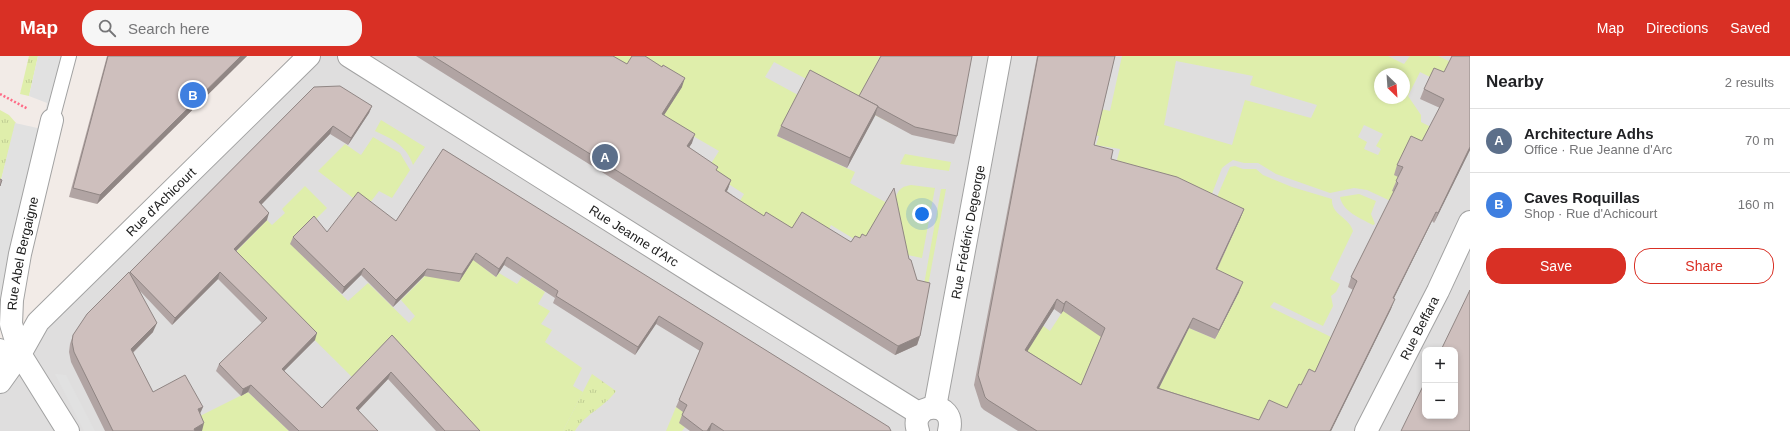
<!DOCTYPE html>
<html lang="en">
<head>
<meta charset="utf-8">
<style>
	body { margin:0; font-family:Helvetica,sans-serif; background:#f6f6f6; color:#202124 }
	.controls { position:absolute; right:12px; bottom:12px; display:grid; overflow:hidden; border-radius:8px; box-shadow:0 2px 6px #0003 }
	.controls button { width:36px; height:36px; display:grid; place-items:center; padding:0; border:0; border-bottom:1px solid #e0e0e0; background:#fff; color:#202124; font:20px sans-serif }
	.compass { position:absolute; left:1374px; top:12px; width:36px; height:36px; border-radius:50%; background:#fff; box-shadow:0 2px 6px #0003; rotate:155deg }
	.you { position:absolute; left:922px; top:158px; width:14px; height:14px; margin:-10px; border:3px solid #fff; border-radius:50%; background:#1a73e8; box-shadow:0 0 0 6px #1a73e833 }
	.badge { display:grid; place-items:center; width:26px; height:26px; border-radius:50%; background:#d93025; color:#fff; font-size:13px; font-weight:700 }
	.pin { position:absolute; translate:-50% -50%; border:2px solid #fff; box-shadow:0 1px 4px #0006 }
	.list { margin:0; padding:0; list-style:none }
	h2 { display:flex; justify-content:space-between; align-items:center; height:52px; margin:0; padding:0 16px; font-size:17px }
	h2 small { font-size:13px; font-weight:400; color:#757577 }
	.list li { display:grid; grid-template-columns:26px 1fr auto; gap:12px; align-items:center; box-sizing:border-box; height:64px; padding:0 16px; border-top:1px solid #e0e0e0 }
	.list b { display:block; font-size:15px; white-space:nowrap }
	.list p { margin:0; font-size:13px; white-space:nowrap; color:#757577 }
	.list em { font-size:13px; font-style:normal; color:#757577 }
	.actions { display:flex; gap:8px; padding:12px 16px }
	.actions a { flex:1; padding:9px 0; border:1px solid #d93025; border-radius:16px; text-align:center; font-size:14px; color:#d93025 }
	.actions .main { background:#d93025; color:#fff }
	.icon { flex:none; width:22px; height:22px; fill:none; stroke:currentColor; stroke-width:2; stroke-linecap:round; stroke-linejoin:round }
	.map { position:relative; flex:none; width:1470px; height:375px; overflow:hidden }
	header { display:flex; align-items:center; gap:24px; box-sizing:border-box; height:56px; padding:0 20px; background:#d93025; color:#fff }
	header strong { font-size:19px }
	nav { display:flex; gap:22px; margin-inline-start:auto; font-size:14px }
	.search { width:280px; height:36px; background:#f6f6f6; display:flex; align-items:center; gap:10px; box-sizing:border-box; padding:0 14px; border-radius:16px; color:#757577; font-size:15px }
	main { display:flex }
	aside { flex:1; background:#fff }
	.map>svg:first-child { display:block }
	.residential { fill:#dfdede; fill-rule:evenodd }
	.grass { fill:url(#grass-tufts) }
	.garden { fill:#dfeeab; fill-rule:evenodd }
	.parking { fill:#e1e1e1 }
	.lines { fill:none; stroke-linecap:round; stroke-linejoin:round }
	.service-casing { stroke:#a2a2a2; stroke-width:16 }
	.minor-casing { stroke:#a2a2a2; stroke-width:24 }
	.tertiary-casing { stroke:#a2a2a2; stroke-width:24 }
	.path { stroke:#ff6a86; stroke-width:2.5; stroke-dasharray:2 2; stroke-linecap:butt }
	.service { stroke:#fff; stroke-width:14 }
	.minor { stroke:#fff; stroke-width:22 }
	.tertiary { stroke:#fff; stroke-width:22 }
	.wall { fill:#b1a4a3; fill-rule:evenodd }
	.shaded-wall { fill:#908684 }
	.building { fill:#cebfbd; stroke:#908684; fill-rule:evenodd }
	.labels { text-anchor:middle; stroke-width:3; stroke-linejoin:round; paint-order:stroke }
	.street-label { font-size:13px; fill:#212121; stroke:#fff }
</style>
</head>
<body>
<header>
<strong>Map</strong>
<div class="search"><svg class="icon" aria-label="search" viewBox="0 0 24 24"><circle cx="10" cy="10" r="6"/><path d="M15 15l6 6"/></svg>Search here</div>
<nav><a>Map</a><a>Directions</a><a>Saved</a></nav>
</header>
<main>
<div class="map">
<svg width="1470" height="375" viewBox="0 0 1470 375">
	<defs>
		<pattern id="grass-tufts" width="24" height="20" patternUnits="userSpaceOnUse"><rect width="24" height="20" fill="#dfeeab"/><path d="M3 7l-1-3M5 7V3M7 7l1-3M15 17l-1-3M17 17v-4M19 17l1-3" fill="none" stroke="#bfcc93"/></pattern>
	</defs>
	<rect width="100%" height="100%" fill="#f2ebe7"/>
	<path class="residential" d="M309,0H1470V375H0V326L20,298ZM1380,18H1404V42H1380ZM1425,294H1455V360H1425Z"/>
	<g class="grass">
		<polygon points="29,0 38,0 29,40 20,38"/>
		<polygon points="0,54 9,59 16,67 0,128"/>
		<path d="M592,318L616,335C605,351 585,358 575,375H563Z"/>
	</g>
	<g class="garden">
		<polygon points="575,0 880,0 871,19 894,69 774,6 765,21 798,39 777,80 855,116 850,127 887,147 869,179 859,186 831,169 825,181 789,181 738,148 744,138 707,114 719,95 662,62 681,30 624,17"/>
		<path d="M1122,0H1388L1404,8L1410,0H1438L1451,6L1440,26L1420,16L1408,40L1421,59V66L1431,71L1413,108L1399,121V139L1395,147L1367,134L1354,132L1330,137L1276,118L1258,107H1244L1233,104L1227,108L1222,112L1208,148L1114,114L1120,93L1096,89L1099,80L1076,75L1101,53L1110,55ZM1176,5L1253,20L1250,29L1317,49L1311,62L1245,44L1232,89L1164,69ZM1380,18H1404V42H1380ZM1364,69L1383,78L1376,90L1381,93L1378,99L1364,93L1367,86L1358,81Z"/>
		<path d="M381,64L425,91L413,109C407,90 392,83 375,75Z"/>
		<polygon points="373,81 400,97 410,114 392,142 379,135 366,152 318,115 345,88 361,99"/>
		<polygon points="905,98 951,106 949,115 900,108"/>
		<path d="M1235,110L1243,113H1256L1263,119L1292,131L1332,143C1331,159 1349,161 1353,175L1330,223L1340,228L1336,236L1331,240L1333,250L1323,270L1274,246L1270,251L1333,282L1312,326L1284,362L1255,374L1154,342L1189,272L1215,283L1239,236L1212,223L1240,163L1213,150L1230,111Z"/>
		<path d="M911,129L935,132L922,202L903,198C900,182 886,143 902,132C904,130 908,130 911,129Z"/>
		<polygon points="305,130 327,152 291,188 348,245 368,227 409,267 415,260 401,244 437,208 481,194 485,213 496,221 499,217 517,228 522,221 545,236 538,248 550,255 541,268 552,274 545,286 582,312 573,330 583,336 563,375 470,375 390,286 354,323 231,201 267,164 272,169 285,157 282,153"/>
		<polygon points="941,133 946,133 927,235 923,234"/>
		<path d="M1359,138L1376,145L1371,158L1375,168L1373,169C1360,162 1343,156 1340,141Z"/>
		<polygon points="1119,241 1080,342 1019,295 1038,266 1050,275 1063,255"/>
		<polygon points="248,336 289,375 200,375 194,363"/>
		<polygon points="676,351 684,356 685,371 682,375 666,375"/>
	</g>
	<g class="parking">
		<polygon points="38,0 69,0 12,244 0,242 0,128 15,67 42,73 47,47 29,40"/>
		<polygon points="55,318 66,319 95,375 84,375"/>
	</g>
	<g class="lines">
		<defs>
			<g id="service">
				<polyline points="52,64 69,0"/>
				<polyline points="0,290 20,298"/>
				<polyline points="0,303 20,298"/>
			</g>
			<g id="minor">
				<path id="s1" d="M349,0L711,228L920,358"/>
				<path id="s2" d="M20,298L11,268L12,244L20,198L52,64"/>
				<path id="s3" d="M935,351L1000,0"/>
				<path d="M918,375C908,346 957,342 949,375"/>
				<path id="s4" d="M1366,375L1438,235L1470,166"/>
			</g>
			<g id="tertiary">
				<polyline points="20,298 68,375"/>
				<path id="s5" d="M0,326L20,298L38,266L309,0"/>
			</g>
		</defs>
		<use href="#service" class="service-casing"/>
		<use href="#minor" class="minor-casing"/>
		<use href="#tertiary" class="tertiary-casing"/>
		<polyline class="path" points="0,38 28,53"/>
		<use href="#service" class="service"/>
		<use href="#minor" class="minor"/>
		<use href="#tertiary" class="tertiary"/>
	</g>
	<g class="wall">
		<polygon points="107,0 247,0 97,148 69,141"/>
		<polygon points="416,0 613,0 627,8 682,31 664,59 692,87 689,91 717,115 731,124 727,135 920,280 917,289 895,299"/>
		<path d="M1037,0H1115L1094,89L1111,103L1244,153L1240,163L1217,214L1239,236L1215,283L1189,272L1159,332L1259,364L1287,352L1301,329L1315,316L1353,234L1348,231L1351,221L1394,136L1392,135L1398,121L1394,119L1397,109L1422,85L1440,52L1420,43L1424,33L1444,16L1470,0V94L1434,167L1432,165L1394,242L1391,253L1331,375H1018L984,354L981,351L974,329ZM1054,253L1061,258L1063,255L1101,281L1081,329L1027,295Z"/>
		<polygon points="314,31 372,50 369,57 348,89 330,78 261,149 267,164 236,195 315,284 284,315 322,352 392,279 480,375 436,375 388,323 358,355 378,375 289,375 248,336 241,340 216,315 219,308 262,267 218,223 172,269 140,235 153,276 133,297 153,336 200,358 202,375 105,375 71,306 69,296 70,288 73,279 130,217 130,216"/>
		<polygon points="859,40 957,80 954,88 912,79 875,59 847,112 777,80 781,70"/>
		<polygon points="443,93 891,375 690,375 679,367 683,356 676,351 700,295 656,268 635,299 553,247 555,242 504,209 496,221 473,204 459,226 424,220 393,251 361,219 342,238 290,188 293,181 396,165"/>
	</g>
	<g class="shaded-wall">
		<polygon points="241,0 247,0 97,148 100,139"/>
		<polygon points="685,22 682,31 659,67 662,58"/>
		<polygon points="372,50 369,57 348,89 351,82"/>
		<polygon points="878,50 875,60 847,112 850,102"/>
		<polygon points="333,70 330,78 256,154 259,146"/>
		<polygon points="695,78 692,87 684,99 687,90"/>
		<polygon points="1470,91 1470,94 1434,167 1438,157"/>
		<polygon points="731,124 728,133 722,143 725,135"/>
		<polygon points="1244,153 1240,163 1212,223 1216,213"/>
		<polygon points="1436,156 1432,165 1389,252 1393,242"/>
		<polygon points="269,157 267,164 231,200 234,193"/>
		<polygon points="476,197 473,204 459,226 462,218"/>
		<polygon points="507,201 504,209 496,221 499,213"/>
		<polygon points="364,212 361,219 342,238 344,231"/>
		<polygon points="427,213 424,220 393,251 396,244"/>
		<polygon points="220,216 218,223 172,269 175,262"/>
		<polygon points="1243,226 1239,236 1215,283 1219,274"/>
		<polygon points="1057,243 1054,253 1022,304 1025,294"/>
		<polygon points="1395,243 1391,253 1331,375 1330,375"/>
		<polygon points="1066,245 1063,255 1061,258 1064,248"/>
		<polygon points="659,260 656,268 635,299 638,291"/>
		<polygon points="1193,262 1189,272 1154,342 1157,332"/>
		<polygon points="157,267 153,276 127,302 131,293"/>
		<polygon points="317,277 315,284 279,320 282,313"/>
		<polygon points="920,280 917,289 895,299 898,290"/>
		<polygon points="391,316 388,323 353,360 356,352"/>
		<polygon points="251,329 248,336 241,340 243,333"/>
		<polygon points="203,351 199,360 198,353"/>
		<polygon points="204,367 202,375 193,375 194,373"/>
		<polygon points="712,367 710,375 707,375"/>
	</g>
	<g class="building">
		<polygon points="108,0 241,0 100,139 73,132"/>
		<polygon points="433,0 613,0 627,8 632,0 645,0 662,11 663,9 685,22 662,58 695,78 687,90 718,111 716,114 731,124 725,135 764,160 766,156 792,172 802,156 851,186 855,180 860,182 862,178 866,180 894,132 909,203 911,204 917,224 930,227 920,280 898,290"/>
		<polygon points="881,0 972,0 957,80 915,71 878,51 878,50 859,40"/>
		<path d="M1038,0H1115L1094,89L1113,94L1111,103L1177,121L1244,153L1216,213L1243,226L1219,274L1193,262L1157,332L1259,364L1269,344L1287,352L1299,328L1301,329L1309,313L1315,316L1357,225L1351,221L1398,127L1396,125L1403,111L1397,109L1411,80L1422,85L1444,43L1424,33L1434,12L1444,16L1452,0H1470V91L1438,157L1436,156L1393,242L1395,243L1330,375H1037L988,344L985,341L978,319ZM1057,243L1064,248L1066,245L1105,272L1081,329L1025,294Z"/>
		<polygon points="810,14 878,50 850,102 781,70"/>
		<polygon points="340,30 372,50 351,82 333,70 259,146 269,157 234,193 317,277 282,313 322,352 392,279 480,375 445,375 391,316 356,352 378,375 299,375 251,329 243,333 219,308 267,262 220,216 175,262 130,216 314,31"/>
		<polygon points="443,93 889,371 891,375 724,375 712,367 707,375 703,375 682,359 687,349 679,344 703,287 659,260 638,291 556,240 558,235 507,201 499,213 476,197 462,218 427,213 396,244 364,212 344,231 293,181 314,160 327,176 358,136 396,165"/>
		<polygon points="0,123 2,124 0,130"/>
		<polygon points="129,216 157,267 131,293 153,336 185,319 203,351 198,353 204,367 194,373 195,375 113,375 74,296 72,286 73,279 87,258"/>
		<polygon points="1470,234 1470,375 1401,375 1425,326 1425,360 1455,360 1455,294 1441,294"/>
	</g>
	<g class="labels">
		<g class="street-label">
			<text dy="5" stroke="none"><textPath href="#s5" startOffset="243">Rue d'Achicourt</textPath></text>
			<text dy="5" stroke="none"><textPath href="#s3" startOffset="178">Rue Frédéric Degeorge</textPath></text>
			<text dy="5" stroke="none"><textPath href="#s1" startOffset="337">Rue Jeanne d'Arc</textPath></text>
			<text dy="5" stroke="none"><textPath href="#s2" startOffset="103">Rue Abel Bergaigne</textPath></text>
			<text dy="5" stroke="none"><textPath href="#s4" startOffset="116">Rue Beffara</textPath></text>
		</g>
	</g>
</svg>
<div class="controls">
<button>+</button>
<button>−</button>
</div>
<svg class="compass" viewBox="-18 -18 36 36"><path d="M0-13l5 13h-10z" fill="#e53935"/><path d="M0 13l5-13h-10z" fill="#757577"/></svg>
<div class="you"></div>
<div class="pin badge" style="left:605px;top:101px;background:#5c6f8a">A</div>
<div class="pin badge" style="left:193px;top:39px;background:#3f7fe0">B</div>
</div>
<aside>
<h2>Nearby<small>2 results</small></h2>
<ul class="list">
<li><span class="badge" style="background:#5c6f8a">A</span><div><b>Architecture Adhs</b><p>Office · Rue Jeanne d'Arc</p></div><em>70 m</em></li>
<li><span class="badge" style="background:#3f7fe0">B</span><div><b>Caves Roquillas</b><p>Shop · Rue d'Achicourt</p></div><em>160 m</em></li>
</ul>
<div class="actions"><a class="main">Save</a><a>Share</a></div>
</aside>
</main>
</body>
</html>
